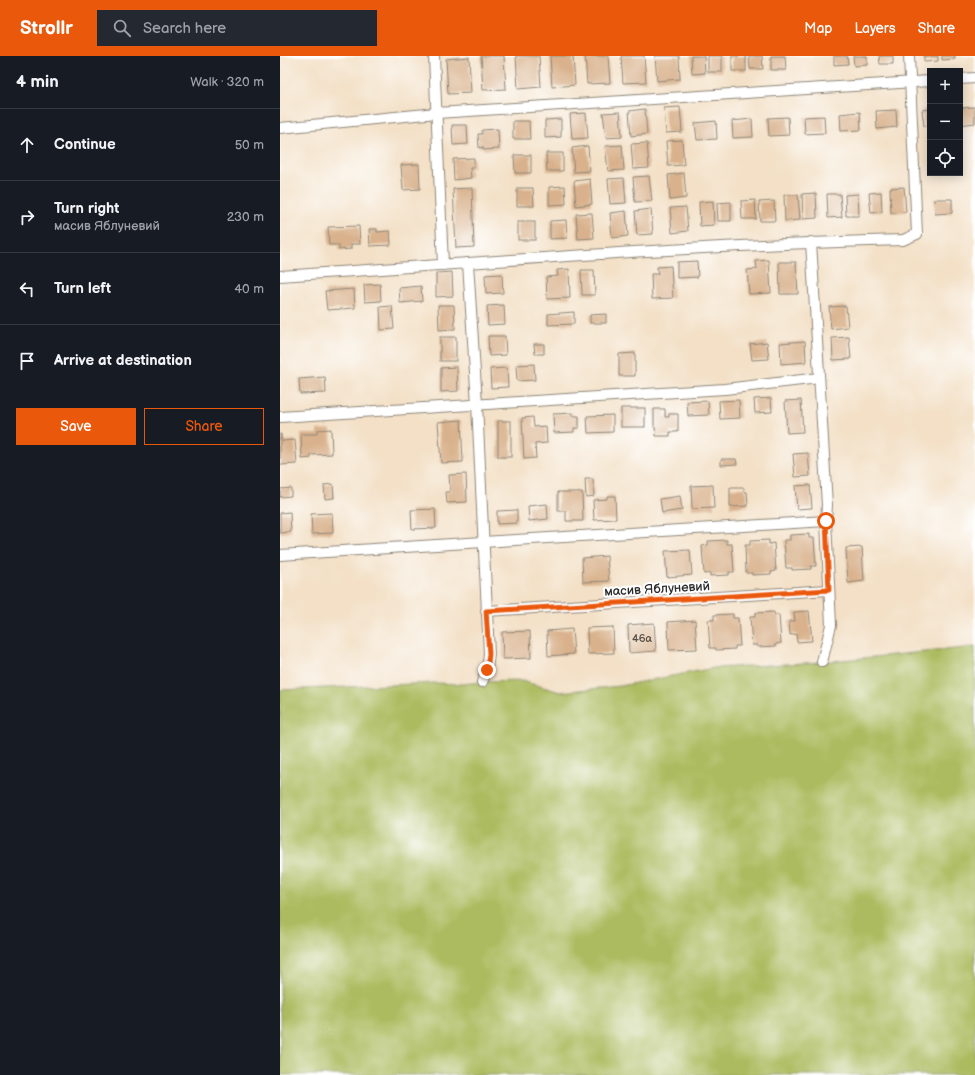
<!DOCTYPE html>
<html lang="en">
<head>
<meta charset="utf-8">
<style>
	body { margin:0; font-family:"Balsamiq Sans",sans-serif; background:#242831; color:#f1f3f6 }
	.controls { position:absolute; right:12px; top:12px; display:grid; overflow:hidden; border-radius:0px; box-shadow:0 2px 10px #0003 }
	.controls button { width:36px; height:36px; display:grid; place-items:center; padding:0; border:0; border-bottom:1px solid #363941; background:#171b24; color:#f1f3f6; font:20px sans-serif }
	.stop { position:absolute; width:12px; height:12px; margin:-9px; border:3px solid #ea580c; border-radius:50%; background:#fff }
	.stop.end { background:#ea580c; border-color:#fff; box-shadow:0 1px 4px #0008 }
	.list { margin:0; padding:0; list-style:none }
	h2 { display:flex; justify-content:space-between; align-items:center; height:52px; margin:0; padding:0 16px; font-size:17px }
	h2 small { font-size:13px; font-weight:400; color:#9ea1a6 }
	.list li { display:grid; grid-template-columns:26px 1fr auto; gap:12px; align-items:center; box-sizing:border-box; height:72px; padding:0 16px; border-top:1px solid #363941 }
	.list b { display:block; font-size:15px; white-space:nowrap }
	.list p { margin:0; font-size:13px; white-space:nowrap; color:#9ea1a6 }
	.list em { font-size:13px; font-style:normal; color:#9ea1a6 }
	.actions { display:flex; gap:8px; padding:12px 16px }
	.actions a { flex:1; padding:9px 0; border:1px solid #ea580c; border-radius:0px; text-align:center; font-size:14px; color:#ea580c }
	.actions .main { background:#ea580c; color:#fff }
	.icon { flex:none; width:22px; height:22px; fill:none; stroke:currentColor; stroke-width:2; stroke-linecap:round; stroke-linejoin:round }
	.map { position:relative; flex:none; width:695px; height:1019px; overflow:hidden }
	header { display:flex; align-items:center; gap:24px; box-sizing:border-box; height:56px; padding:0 20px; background:#ea580c; color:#fff }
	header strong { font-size:19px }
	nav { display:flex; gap:22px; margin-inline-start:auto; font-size:14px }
	.search { width:280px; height:36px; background:#242831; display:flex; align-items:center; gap:10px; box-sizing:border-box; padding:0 14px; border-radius:0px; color:#9ea1a6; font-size:15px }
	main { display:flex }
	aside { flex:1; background:#171b24 }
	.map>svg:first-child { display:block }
	.green { fill:#acbb5e; stroke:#6c7344 }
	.building { fill:#d9b28d }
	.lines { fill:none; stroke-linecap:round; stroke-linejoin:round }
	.minor-casing { stroke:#8f8678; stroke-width:12 }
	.minor { stroke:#fff; stroke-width:10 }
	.route { stroke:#ea580c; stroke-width:5 }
	.labels { text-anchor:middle; stroke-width:4; stroke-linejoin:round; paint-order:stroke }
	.number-label { font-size:11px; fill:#564d44 }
	.street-label { font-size:13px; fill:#2b2b2b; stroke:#fff }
</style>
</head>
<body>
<header>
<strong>Strollr</strong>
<div class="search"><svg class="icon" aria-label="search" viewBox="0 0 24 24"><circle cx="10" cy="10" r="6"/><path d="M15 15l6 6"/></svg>Search here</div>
<nav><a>Map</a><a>Layers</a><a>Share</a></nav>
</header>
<main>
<aside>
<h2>4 min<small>Walk · 320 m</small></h2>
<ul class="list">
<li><svg class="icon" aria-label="ahead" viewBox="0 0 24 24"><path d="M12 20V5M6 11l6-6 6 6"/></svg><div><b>Continue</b></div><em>50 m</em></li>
<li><svg class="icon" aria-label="right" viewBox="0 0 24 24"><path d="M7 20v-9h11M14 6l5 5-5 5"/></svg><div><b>Turn right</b><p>масив Яблуневий</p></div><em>230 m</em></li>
<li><svg class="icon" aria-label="left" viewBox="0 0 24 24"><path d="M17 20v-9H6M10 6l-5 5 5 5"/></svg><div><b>Turn left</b></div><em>40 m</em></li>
<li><svg class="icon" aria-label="arrive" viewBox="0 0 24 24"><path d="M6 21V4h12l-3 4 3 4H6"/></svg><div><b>Arrive at destination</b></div></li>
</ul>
<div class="actions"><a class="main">Save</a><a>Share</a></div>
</aside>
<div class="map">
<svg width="695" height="1019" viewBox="0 0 695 1019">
	<rect width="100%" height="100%" fill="#fff"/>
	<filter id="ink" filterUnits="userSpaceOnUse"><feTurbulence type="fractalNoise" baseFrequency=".025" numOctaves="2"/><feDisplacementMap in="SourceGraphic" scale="8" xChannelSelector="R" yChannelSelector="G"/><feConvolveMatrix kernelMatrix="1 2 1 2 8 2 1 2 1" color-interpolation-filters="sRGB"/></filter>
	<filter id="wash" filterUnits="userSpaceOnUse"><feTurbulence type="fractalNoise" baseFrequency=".012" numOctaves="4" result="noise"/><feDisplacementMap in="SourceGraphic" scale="16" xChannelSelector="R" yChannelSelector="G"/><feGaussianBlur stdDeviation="0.9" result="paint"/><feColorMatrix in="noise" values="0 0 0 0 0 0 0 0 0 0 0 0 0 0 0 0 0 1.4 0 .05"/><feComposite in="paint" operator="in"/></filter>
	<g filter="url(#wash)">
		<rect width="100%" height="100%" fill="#f3e0c6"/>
		<polygon class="green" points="695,591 695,1019 0,1019 0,634 154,627 182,628 202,626 242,625 280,636 340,630 434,612 542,606"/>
		<g id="blocks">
			<g class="building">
				<polygon points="201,0 224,0 226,33 203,34"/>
				<polygon points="236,0 259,0 261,31 238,33"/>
				<polygon points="270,0 293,0 295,29 272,31"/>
				<polygon points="305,0 328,0 330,27 307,28"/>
				<polygon points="341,0 364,0 366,26 343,27"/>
				<polygon points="375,0 399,0 400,23 377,25"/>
				<polygon points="411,0 424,0 425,17 412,18"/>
				<rect x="428" y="0" width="14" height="16"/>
				<rect x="452" y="0" width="14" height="15"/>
				<polygon points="469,0 482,0 483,13 470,13"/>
				<polygon points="491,0 505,0 506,14 491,14"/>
				<polygon points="554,0 567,0 568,8 554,9"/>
				<polygon points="573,0 587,0 587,9 574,10"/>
				<polygon points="599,0 613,0 613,8 600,8"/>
				<polygon points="644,0 658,0 658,5 644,6"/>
				<polygon points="662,0 675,0 675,3 662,4"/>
				<polygon points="189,1 191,37 168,38 166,3"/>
				<polygon points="400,51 402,76 386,77 384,52"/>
				<polygon points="695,51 695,67 680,69 680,52"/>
				<polygon points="365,53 367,78 351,80 349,55"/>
				<polygon points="650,53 650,70 644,70 642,54"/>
				<polygon points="616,54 617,71 597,73 596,55"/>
				<polygon points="340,56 342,81 326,82 323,57"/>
				<polygon points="580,56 581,74 561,75 560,58"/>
				<polygon points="306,57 308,82 292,83 290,58"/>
				<polygon points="544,60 545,77 525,78 524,61"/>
				<polygon points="508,61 509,79 489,80 488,62"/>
				<polygon points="281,63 281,81 265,82 265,64"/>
				<polygon points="472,63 473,81 453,82 452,65"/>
				<polygon points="233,65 249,65 250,83 233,83"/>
				<polygon points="436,65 437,83 417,84 415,67"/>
				<polygon points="172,69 187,69 188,88 173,89"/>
				<polygon points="218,73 219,93 203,94 203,91 199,92 198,78 202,78 202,74"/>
				<polygon points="402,84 404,109 388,110 386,85"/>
				<polygon points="367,87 369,112 353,113 351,88"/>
				<polygon points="342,89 344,114 328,115 325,90"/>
				<polygon points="308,90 310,115 294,116 292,92"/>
				<polygon points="266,97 283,97 283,115 267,115"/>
				<polygon points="234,99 251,99 251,117 235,117"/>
				<polygon points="194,102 194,112 190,112 191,122 174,124 173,103"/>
				<polygon points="139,108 140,133 123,134 121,109"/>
				<polygon points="404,117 406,142 390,144 388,119"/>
				<polygon points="369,120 372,145 355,146 353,121"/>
				<polygon points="344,122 346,147 330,148 328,123"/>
				<polygon points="310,123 312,148 296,150 294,125"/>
				<polygon points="285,130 286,148 269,149 269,131"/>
				<polygon points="624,131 626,156 611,157 610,132"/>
				<polygon points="192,132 194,191 176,192 173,133"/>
				<polygon points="237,132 253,132 254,150 237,150"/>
				<polygon points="601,136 602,156 591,157 589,137"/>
				<polygon points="536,137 537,162 523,163 522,138"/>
				<polygon points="547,138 560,138 562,161 548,162"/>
				<polygon points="578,138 579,160 566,160 565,139"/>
				<polygon points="504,139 518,139 520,164 505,165"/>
				<polygon points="654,143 672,143 672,157 655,158"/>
				<polygon points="475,144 476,163 462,163 461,145"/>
				<polygon points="433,145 434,169 420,170 419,146"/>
				<polygon points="494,145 495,165 480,165 479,146"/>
				<polygon points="451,146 451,165 438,165 437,147"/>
				<polygon points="406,151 408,175 392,177 390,152"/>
				<polygon points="371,153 373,178 357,179 355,155"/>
				<polygon points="346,155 348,180 332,182 330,157"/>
				<polygon points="312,157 314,182 298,183 296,158"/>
				<polygon points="286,164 287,182 270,183 270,165"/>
				<rect x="238" y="166" width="17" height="18"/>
				<polygon points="79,170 80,188 71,188 71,193 59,194 59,189 49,189 48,171"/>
				<polygon points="89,173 97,173 97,176 110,175 111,189 90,190"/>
				<polygon points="489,204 491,237 469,238 467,214 477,213 476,205"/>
				<polygon points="417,205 418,221 397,222 397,206"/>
				<polygon points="499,206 516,206 518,238 500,238"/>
				<polygon points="391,210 393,242 372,243 371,218 378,218 377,211"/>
				<polygon points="289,213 290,242 267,243 266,221 278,220 277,214"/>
				<polygon points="301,214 314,214 315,239 302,239"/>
				<polygon points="172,216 173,240 156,241 156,217"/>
				<polygon points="222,218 223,237 206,238 205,219"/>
				<polygon points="100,228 101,245 85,246 84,229"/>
				<polygon points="141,230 142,245 120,247 119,232"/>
				<polygon points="74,233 75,252 47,254 45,235"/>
				<polygon points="158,249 174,249 175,273 159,274"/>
				<polygon points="224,249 225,268 208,269 207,250"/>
				<polygon points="112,250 114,273 101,274 100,251"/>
				<polygon points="566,250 568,271 551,273 549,251"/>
				<polygon points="294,256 294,268 268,269 268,258"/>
				<polygon points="326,258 326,267 310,267 310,259"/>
				<polygon points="208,280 225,280 226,299 209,300"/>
				<rect x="160" y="281" width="16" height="24"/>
				<polygon points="569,281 571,303 553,304 552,282"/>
				<polygon points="525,285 526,306 501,308 500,287"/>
				<polygon points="487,286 489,303 472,304 470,288"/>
				<polygon points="254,288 264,288 264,298 255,298"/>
				<polygon points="355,297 355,320 339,320 339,298"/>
				<polygon points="254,308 255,324 237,325 236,309"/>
				<polygon points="177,311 178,335 161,336 161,312"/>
				<polygon points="227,312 228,331 211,332 210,313"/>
				<polygon points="45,321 46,337 20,338 19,323"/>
				<polygon points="491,342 492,356 475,357 474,343"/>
				<polygon points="459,344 460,362 440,363 439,345"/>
				<polygon points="521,344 523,376 507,377 505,345"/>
				<polygon points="428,345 429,359 408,360 407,346"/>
				<rect x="341" y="352" width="24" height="19"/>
				<polygon points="374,353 385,353 385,361 389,361 389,358 398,358 398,376 390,376 390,380 376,380 375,371 374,371"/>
				<polygon points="293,357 293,360 299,360 299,372 294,372 294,376 274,377 273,358"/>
				<polygon points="333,359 333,376 308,377 307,360"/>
				<polygon points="253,361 254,371 266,370 267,387 255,388 256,402 244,403 242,362"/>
				<polygon points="181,364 183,406 161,407 158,366"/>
				<rect x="218" y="365" width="13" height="36"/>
				<polygon points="51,373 52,398 31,399 31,402 22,403 21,378 37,378 37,374"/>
				<polygon points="0,378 1,378 2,385 15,384 17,408 0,409"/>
				<polygon points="528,397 530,420 515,421 513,398"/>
				<polygon points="441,403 456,403 457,408 441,409"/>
				<polygon points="186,418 187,446 167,447 166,436 170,436 169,419"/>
				<polygon points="305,423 313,423 314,440 306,441"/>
				<polygon points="53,428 54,442 45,443 44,429"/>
				<polygon points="433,429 434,452 412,453 411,430"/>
				<polygon points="530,429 532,452 517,453 515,430"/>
				<polygon points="11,432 11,440 0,441 0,433"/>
				<polygon points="450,432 464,432 465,436 467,436 468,450 450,451"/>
				<polygon points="278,436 302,436 303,465 286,465 286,455 278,455"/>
				<polygon points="327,440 335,440 336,463 314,464 313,444 327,443"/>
				<polygon points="400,440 402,454 382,457 380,443"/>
				<polygon points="267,448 268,463 249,465 248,450"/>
				<polygon points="155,453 156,472 132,473 131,454"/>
				<polygon points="237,454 237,467 217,468 217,455"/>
				<polygon points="10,456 11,476 0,477 0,457"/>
				<polygon points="52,457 53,477 32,478 31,458"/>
				<polygon points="529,478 529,482 534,482 536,510 531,510 531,513 512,514 512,512 506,512 504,484 510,484 510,479"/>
				<polygon points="447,484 447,488 452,488 454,516 449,516 449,519 430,520 430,517 424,518 422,490 428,489 428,485"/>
				<polygon points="489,484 489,488 494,487 496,515 491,516 491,518 472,519 472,517 466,517 465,489 470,489 470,485"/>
				<polygon points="582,491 584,525 568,527 566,492"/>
				<polygon points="410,494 412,519 387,521 385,495"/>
				<polygon points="327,500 329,525 303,526 302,502"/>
				<polygon points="529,555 532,585 517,586 516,578 510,579 509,565 515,565 514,556"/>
				<polygon points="494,556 494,559 499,559 501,587 496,588 496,590 477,591 477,589 472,589 470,561 475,561 475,557"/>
				<polygon points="453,558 453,562 458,562 460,590 455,590 455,593 436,594 436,592 430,592 428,564 434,564 434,559"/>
				<polygon points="415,564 417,593 389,594 388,566"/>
				<polygon points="374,567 376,595 349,597 348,569"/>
				<polygon points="333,571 334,597 308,598 307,572"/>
				<polygon points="292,573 294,598 268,600 267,575"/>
				<polygon points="250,575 251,602 223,603 222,576"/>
			</g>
		</g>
	</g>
	<g filter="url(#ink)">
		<use href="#blocks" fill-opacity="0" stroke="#8f8678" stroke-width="1"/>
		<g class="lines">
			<defs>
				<g id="minor">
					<polyline points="154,0 163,209"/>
					<polyline points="680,23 695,22"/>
					<polyline points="0,72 157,57 650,25"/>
					<polyline points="531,186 547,449 546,465 551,569 542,606"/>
					<polyline points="188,207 197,348 209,598 207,614 202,626"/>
					<path d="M0,220C207,206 415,189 623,184L637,178L629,0"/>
					<polyline points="0,361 445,333 539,322"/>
					<polyline points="0,499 203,486 546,465"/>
					<polyline points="206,555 549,534"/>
				</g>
			</defs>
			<use href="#minor" class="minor-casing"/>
			<use href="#minor" class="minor"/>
		</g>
	</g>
	<g class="lines" filter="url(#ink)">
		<polyline class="route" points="207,614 209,598 206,555 549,534 546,465"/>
	</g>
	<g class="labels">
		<g class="number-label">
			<text x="362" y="586">46а</text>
		</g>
		<g class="street-label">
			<text transform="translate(377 532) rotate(-3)" y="5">масив Яблуневий</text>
		</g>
	</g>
</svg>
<div class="controls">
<button>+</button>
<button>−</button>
<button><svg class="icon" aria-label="locate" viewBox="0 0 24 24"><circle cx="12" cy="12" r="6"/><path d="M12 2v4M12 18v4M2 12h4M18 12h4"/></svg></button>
</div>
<div class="stop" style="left:546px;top:465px"></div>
<div class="stop end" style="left:207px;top:614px"></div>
</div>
</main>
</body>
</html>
